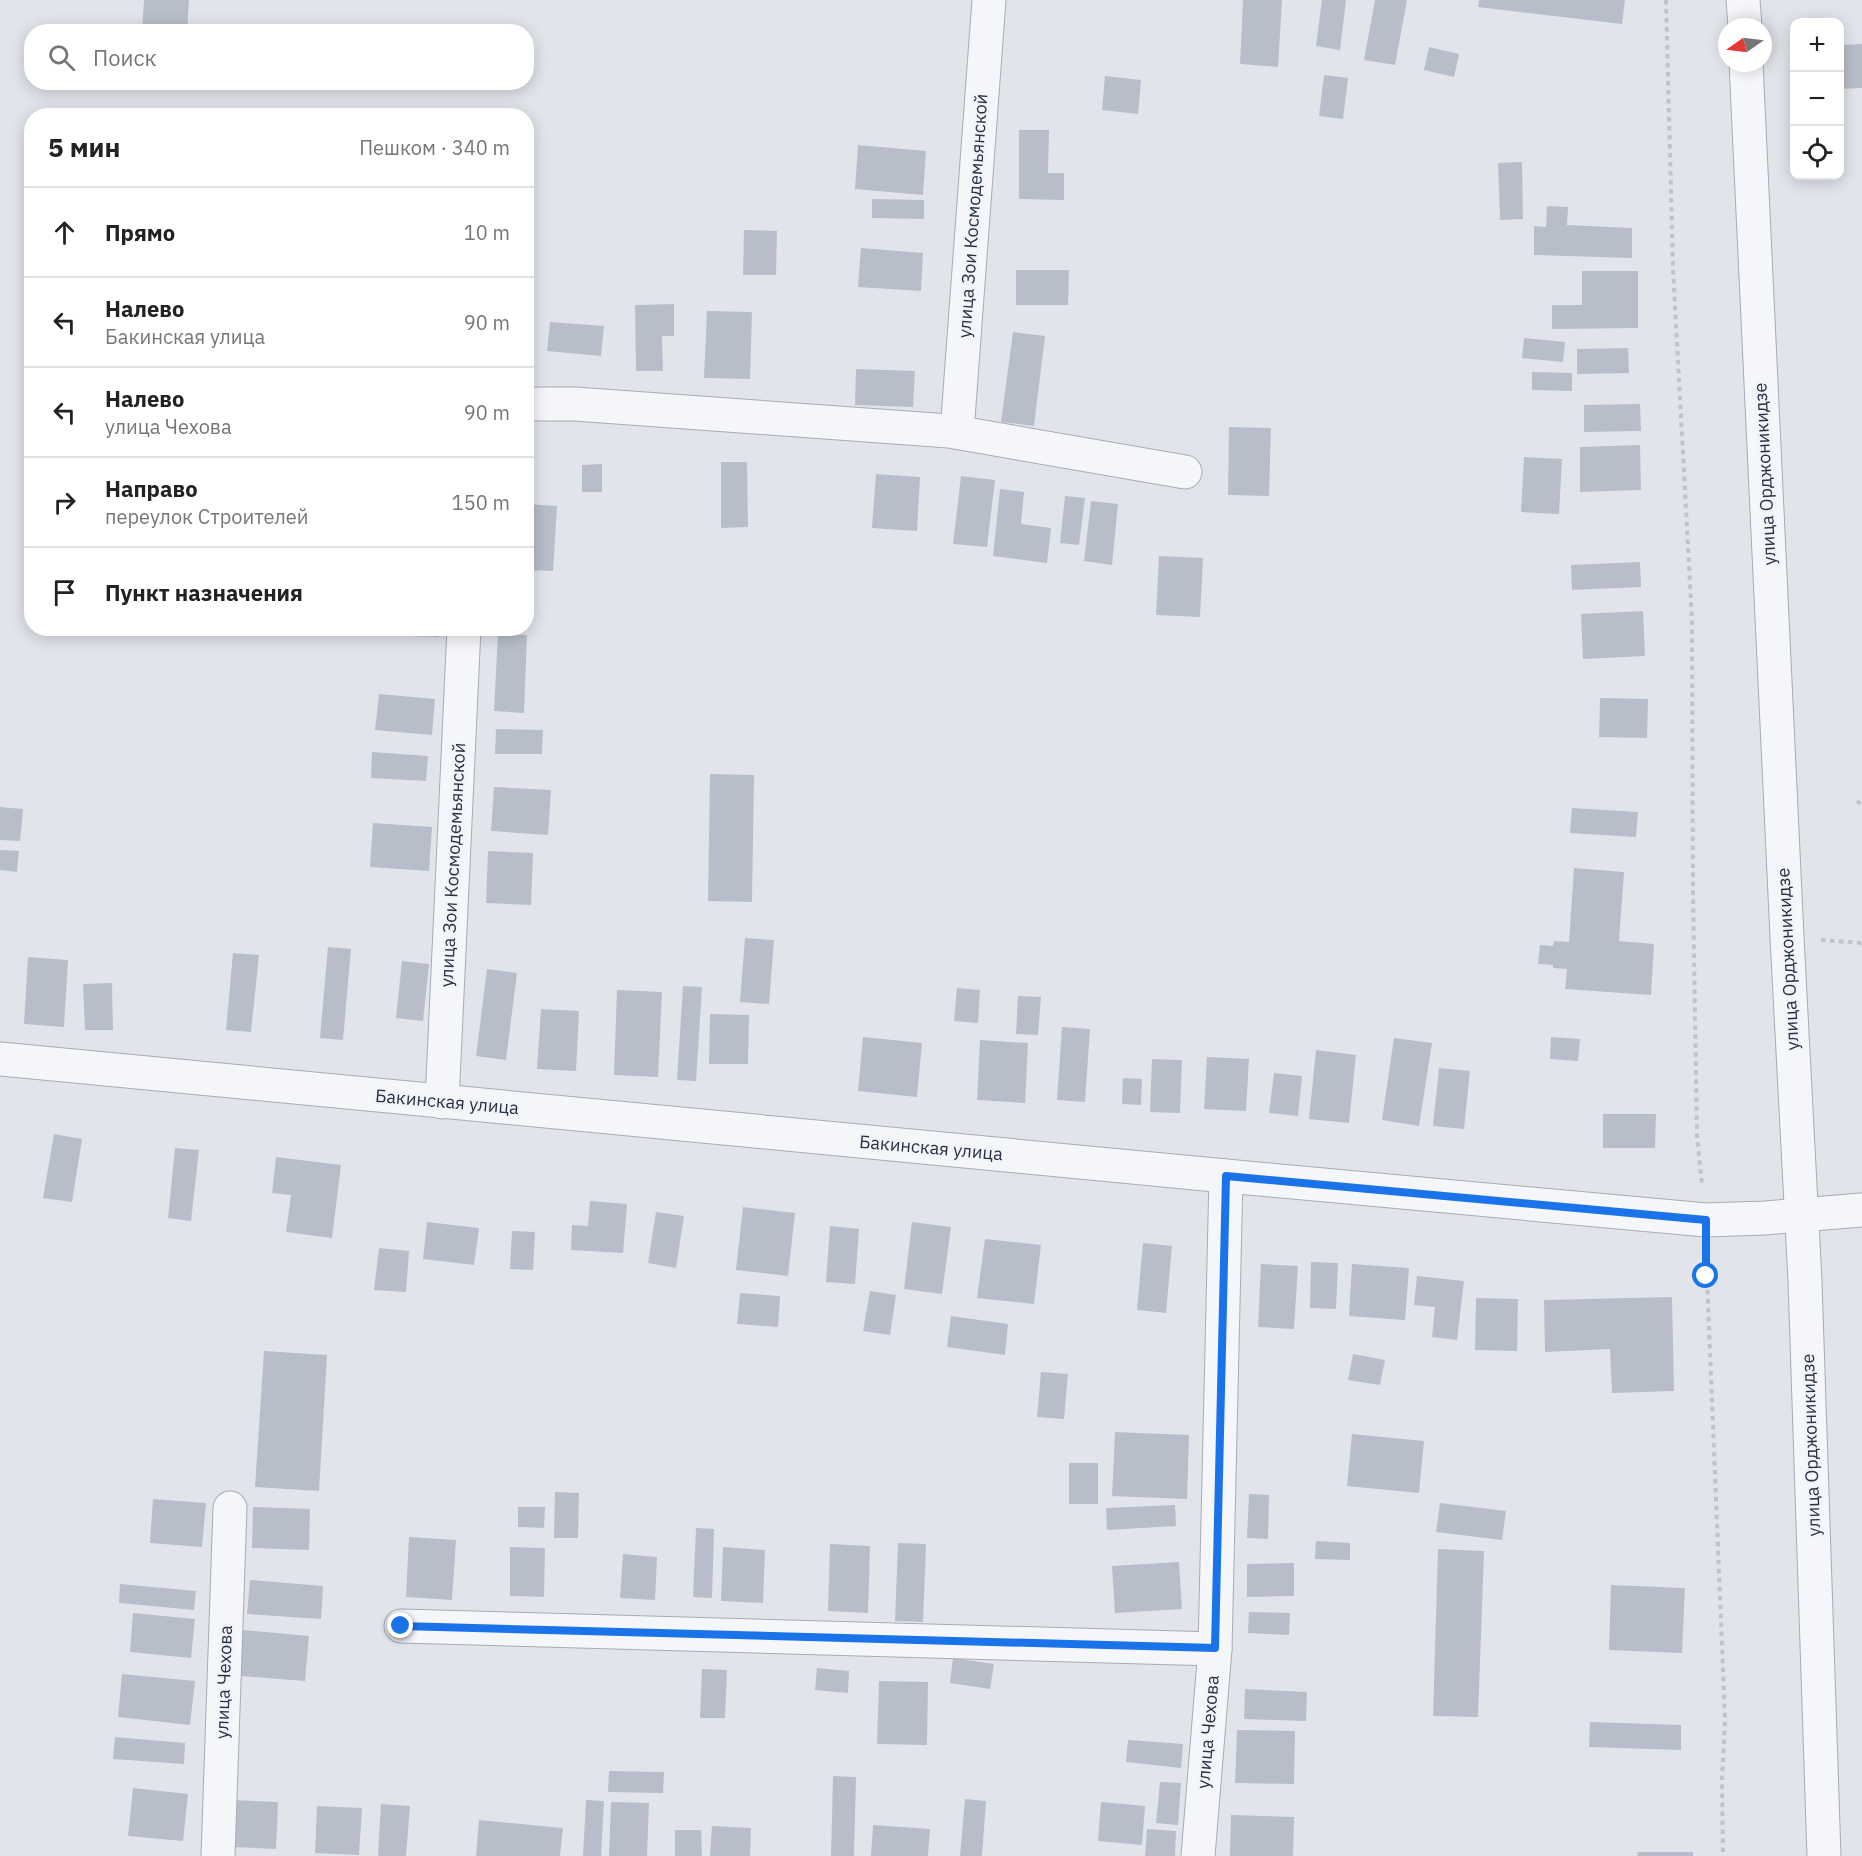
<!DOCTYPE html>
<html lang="ru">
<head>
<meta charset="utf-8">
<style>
	body { margin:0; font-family:"IBM Plex Sans",sans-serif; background:#f2f2f2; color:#222 }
	.controls { position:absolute; right:18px; top:18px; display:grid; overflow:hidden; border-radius:12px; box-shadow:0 3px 15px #0003 }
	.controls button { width:54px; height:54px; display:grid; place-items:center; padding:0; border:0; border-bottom:2px solid #e0e0e0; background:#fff; color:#222; font:30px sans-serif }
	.compass { position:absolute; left:1718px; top:18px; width:54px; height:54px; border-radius:50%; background:#fff; box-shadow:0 3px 15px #0003; rotate:256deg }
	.stop { position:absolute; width:18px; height:18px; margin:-14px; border:4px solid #1a73e8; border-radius:50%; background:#fff }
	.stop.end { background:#1a73e8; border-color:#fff; box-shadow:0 2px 6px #0008 }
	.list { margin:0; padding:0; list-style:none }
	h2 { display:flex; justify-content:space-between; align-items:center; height:78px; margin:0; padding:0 24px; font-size:26px }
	h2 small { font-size:20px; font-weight:400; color:#767676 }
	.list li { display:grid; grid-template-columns:39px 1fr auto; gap:18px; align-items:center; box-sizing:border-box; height:90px; padding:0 24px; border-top:2px solid #e0e0e0 }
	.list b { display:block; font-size:22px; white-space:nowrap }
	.list p { margin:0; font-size:20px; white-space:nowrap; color:#767676 }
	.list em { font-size:20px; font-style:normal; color:#767676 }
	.icon { flex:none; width:33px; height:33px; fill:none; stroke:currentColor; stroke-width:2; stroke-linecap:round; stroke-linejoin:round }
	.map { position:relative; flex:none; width:1862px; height:1856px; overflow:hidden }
	.search { position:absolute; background:#fff; box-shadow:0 3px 15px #0003; left:24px; top:24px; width:510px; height:66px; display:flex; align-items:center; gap:15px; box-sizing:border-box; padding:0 21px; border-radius:24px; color:#767676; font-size:22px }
	.panel { position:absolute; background:#fff; box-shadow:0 3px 15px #0003; left:24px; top:108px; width:510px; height:528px; border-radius:24px }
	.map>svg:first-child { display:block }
	.building { fill:#b8bec9 }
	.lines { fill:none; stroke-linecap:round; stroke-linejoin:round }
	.street-casing { stroke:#a6abb6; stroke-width:35 }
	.path { stroke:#c0c3ca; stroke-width:4; stroke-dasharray:4.5 4.5; stroke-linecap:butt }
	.street { stroke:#f5f6f9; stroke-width:33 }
	.route { stroke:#1a73e8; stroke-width:8 }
	.labels { text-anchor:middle; stroke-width:6; stroke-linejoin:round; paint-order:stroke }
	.street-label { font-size:18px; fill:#293144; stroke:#f1f4f8 }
</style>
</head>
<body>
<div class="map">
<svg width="1862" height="1856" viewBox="0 0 1862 1856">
	<rect width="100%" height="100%" fill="#e1e5eb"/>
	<g class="building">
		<polygon points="144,0 189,0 187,32 142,32"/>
		<polygon points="1243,0 1282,0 1278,67 1240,64"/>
		<polygon points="1322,0 1346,0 1340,50 1316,46"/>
		<polygon points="1375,0 1407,0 1395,65 1364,60"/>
		<polygon points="1479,0 1625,0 1622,24 1478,7"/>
		<polygon points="1862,44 1862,88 1840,89 1840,45"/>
		<polygon points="1429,47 1459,54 1454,77 1424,70"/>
		<polygon points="1324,75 1348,78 1343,119 1319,116"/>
		<polygon points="1105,76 1141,80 1138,114 1102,110"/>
		<polygon points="148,82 184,82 184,86 148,84"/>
		<polygon points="1019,130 1049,130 1048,173 1064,173 1064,200 1019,199"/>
		<polygon points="858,145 926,151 923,195 855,189"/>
		<polygon points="1522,162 1523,219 1500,220 1498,163"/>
		<polygon points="872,199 924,200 924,219 872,218"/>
		<polygon points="1547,206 1568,207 1567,225 1632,228 1632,258 1534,255 1534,226 1546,227"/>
		<polygon points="744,230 777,231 776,275 743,275"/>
		<polygon points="861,248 923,253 921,291 858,287"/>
		<polygon points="1016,270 1069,270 1068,305 1016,305"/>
		<polygon points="1582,271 1638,271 1638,328 1552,329 1552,305 1582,305"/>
		<polygon points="674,304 674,336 662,336 663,371 636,371 635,305"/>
		<polygon points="707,311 752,312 750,379 704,378"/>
		<polygon points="550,322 604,326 601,356 547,351"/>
		<polygon points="1013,332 1045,336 1034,426 1001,422"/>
		<polygon points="1524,338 1565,342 1563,362 1522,358"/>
		<polygon points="1628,348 1629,373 1577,374 1577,349"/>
		<polygon points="856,369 915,371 913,407 855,405"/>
		<polygon points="1532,372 1572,373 1572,391 1532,390"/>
		<polygon points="1640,404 1641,431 1584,432 1584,405"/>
		<polygon points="1229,427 1271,428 1269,496 1228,495"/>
		<polygon points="1640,445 1641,490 1580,492 1580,447"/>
		<polygon points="1524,457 1562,459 1559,514 1521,512"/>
		<polygon points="721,462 747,462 748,527 721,528"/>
		<polygon points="602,464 602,492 582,492 582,465"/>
		<polygon points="876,474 920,477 917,531 872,528"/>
		<polygon points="961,476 995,480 987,547 953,544"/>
		<polygon points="1000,489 1024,492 1021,524 1051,528 1047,563 993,556"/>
		<polygon points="1065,496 1085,498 1079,545 1060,543"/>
		<polygon points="1091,501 1118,504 1112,565 1084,561"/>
		<polygon points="526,504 557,506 553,571 526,570"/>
		<polygon points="1159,556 1203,558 1200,617 1156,615"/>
		<polygon points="1640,562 1641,587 1572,590 1571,565"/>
		<polygon points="1643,611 1645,656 1583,659 1581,614"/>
		<polygon points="360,628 440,628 439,637 360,634"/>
		<polygon points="498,634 527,635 524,713 494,711"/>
		<polygon points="379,694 435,699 432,735 375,730"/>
		<polygon points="1600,698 1648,699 1647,738 1599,737"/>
		<polygon points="496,729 543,730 542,754 495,754"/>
		<polygon points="372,752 428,756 426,781 371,778"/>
		<polygon points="710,774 754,775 752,902 708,901"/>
		<polygon points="494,787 551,790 548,835 491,831"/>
		<polygon points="0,807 23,809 20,841 0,840"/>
		<polygon points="1572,808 1638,812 1636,837 1570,833"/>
		<polygon points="373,823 432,827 429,871 370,867"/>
		<polygon points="0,850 19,851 17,872 0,870"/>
		<polygon points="488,851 533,853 531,905 486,903"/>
		<polygon points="1574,868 1624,872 1619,941 1654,944 1651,995 1565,989 1567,969 1553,968 1553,965 1538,964 1540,945 1553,946 1554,941 1569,942"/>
		<polygon points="745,938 774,940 769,1004 740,1002"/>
		<polygon points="328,947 351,949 343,1040 320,1038"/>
		<polygon points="233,953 259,955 251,1032 226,1030"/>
		<polygon points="28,957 68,960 64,1027 24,1024"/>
		<polygon points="402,961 429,964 423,1021 396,1018"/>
		<polygon points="487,969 517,973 506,1060 476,1056"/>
		<polygon points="112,983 113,1030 85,1030 83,984"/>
		<polygon points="683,986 702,987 696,1081 677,1080"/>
		<polygon points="957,988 980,990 978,1023 954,1021"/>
		<polygon points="617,990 662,992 658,1077 614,1075"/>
		<polygon points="1018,996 1041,997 1038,1035 1016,1034"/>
		<polygon points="541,1009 579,1011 576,1071 537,1069"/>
		<polygon points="710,1014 749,1015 748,1064 709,1064"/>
		<polygon points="1062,1027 1090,1029 1085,1102 1057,1100"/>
		<polygon points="863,1037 922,1043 917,1097 858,1091"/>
		<polygon points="1551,1037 1580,1039 1578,1061 1550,1059"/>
		<polygon points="1394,1038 1432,1043 1419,1126 1382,1120"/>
		<polygon points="980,1040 1028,1043 1025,1103 977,1100"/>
		<polygon points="1316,1050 1356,1055 1349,1123 1309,1119"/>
		<polygon points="1207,1057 1249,1059 1246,1111 1204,1109"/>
		<polygon points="1152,1059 1182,1060 1180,1113 1150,1112"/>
		<polygon points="1439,1068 1470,1071 1464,1129 1433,1126"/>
		<polygon points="1274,1073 1302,1076 1298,1116 1269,1113"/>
		<polygon points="1123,1078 1142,1079 1141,1105 1122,1104"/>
		<polygon points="1603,1114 1656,1114 1655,1148 1603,1148"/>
		<polygon points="54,1134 82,1139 72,1202 43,1198"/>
		<polygon points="175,1148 199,1150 191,1221 168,1218"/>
		<polygon points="276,1157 341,1165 332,1238 286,1232 291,1195 272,1193"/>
		<polygon points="590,1201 627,1204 623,1253 571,1250 572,1225 588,1226"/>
		<polygon points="743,1207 795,1213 788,1276 736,1270"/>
		<polygon points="656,1212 684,1216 676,1268 648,1263"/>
		<polygon points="427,1222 479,1228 474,1265 423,1259"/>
		<polygon points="912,1222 951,1227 942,1294 904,1289"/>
		<polygon points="830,1226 859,1229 855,1284 826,1282"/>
		<polygon points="512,1231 535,1232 533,1270 510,1269"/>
		<polygon points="985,1239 1041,1245 1034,1304 977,1298"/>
		<polygon points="1143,1243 1172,1246 1166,1313 1137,1310"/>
		<polygon points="379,1248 409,1251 406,1292 374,1290"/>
		<polygon points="1311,1262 1338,1263 1336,1309 1310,1308"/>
		<polygon points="1261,1264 1298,1266 1294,1329 1258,1327"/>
		<polygon points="1352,1264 1409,1268 1405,1320 1349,1316"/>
		<polygon points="1417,1276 1464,1281 1457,1340 1432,1337 1435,1307 1414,1305"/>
		<polygon points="870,1291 896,1295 890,1335 863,1331"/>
		<polygon points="740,1293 780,1296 778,1327 737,1324"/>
		<polygon points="1672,1297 1674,1391 1612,1393 1610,1349 1545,1352 1544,1300"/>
		<polygon points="1476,1298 1518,1299 1517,1351 1475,1350"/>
		<polygon points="951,1316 1008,1324 1005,1355 947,1347"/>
		<polygon points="264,1351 327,1355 319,1491 255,1487"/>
		<polygon points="1353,1354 1385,1360 1380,1385 1348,1380"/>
		<polygon points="1041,1372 1068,1374 1064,1419 1037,1417"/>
		<polygon points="1115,1432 1189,1435 1187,1499 1112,1496"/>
		<polygon points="1352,1434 1424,1441 1419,1493 1347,1486"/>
		<rect x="1069" y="1463" width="29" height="41"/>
		<polygon points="555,1492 579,1493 578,1538 554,1538"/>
		<polygon points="1249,1494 1269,1495 1268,1539 1247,1538"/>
		<polygon points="153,1499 206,1503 202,1547 150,1543"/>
		<polygon points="1440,1503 1506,1511 1502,1540 1436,1532"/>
		<polygon points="1175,1505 1176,1526 1107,1530 1106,1508"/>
		<polygon points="253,1507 310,1509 309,1550 252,1548"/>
		<polygon points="518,1507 545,1507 544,1528 518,1527"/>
		<polygon points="696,1528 714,1529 712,1598 693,1597"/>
		<polygon points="409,1537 456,1540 452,1600 406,1597"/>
		<polygon points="1316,1541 1350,1543 1350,1560 1315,1559"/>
		<polygon points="898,1543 926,1544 923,1622 895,1621"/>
		<polygon points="830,1544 870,1546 868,1613 828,1611"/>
		<polygon points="510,1547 545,1548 544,1597 510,1596"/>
		<polygon points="723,1547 765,1550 763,1603 721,1601"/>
		<polygon points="1438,1549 1484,1551 1478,1717 1433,1716"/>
		<polygon points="623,1554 657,1557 655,1600 620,1598"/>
		<polygon points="1179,1562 1182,1609 1115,1613 1112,1566"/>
		<polygon points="1294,1563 1294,1596 1247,1597 1247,1564"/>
		<polygon points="250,1580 323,1586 321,1619 247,1614"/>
		<polygon points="120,1584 196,1591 194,1610 119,1603"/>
		<polygon points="1611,1585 1685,1588 1682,1653 1609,1650"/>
		<polygon points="1249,1612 1290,1613 1289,1635 1248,1633"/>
		<polygon points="133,1613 195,1619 191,1658 130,1652"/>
		<polygon points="232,1629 309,1636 305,1681 228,1675"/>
		<polygon points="953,1658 994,1664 990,1689 950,1683"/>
		<polygon points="817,1668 849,1671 848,1693 815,1690"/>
		<polygon points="702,1669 727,1670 725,1718 700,1718"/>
		<polygon points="122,1674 195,1681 190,1725 118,1717"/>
		<polygon points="879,1681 928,1682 927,1745 877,1744"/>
		<polygon points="1245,1689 1307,1692 1306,1721 1244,1719"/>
		<polygon points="1590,1722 1681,1725 1681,1750 1589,1747"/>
		<polygon points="1237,1730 1295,1731 1294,1784 1235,1783"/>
		<polygon points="115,1737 185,1743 184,1764 113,1759"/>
		<polygon points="1128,1740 1183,1744 1181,1768 1126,1762"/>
		<polygon points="609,1771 664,1772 663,1793 608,1792"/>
		<polygon points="833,1776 856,1777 854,1856 831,1856"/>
		<polygon points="1160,1782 1181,1783 1178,1825 1156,1823"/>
		<polygon points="133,1788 188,1794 183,1841 128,1836"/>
		<polygon points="965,1799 986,1801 982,1856 960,1856"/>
		<polygon points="233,1800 278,1802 276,1849 231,1847"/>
		<polygon points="586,1800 604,1801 601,1856 583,1856"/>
		<polygon points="611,1802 649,1803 647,1856 609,1856"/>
		<polygon points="1101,1802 1145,1806 1142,1845 1098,1841"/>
		<polygon points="381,1804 410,1806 406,1856 378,1856"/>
		<polygon points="317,1806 362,1808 359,1855 315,1853"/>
		<polygon points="1231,1815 1294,1817 1293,1856 1230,1856"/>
		<polygon points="479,1820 563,1828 560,1856 476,1856"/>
		<polygon points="873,1825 930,1829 928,1856 871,1856"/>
		<polygon points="712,1826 751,1828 750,1856 710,1856"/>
		<polygon points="1147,1829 1176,1831 1175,1856 1145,1856"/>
		<polygon points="675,1830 701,1830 702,1856 675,1856"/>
		<polygon points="1637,1852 1693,1852 1693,1856 1638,1856"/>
	</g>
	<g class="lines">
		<defs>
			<g id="street">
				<polyline points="1743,0 1745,27"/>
				<polyline points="1746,63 1787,937 1805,1281 1824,1856"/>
				<polyline points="526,404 575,404 949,431 1185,472"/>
				<polyline points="957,432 989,0"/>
				<polyline points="0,1059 1226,1176 1706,1220 1765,1218 1862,1210"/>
				<polyline points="442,1102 464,628"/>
				<polyline points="401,1626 1215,1649"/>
				<polyline points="218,1856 230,1508"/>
				<polyline points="1198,1856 1215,1649 1226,1176"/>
			</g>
		</defs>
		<use href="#street" class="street-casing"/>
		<g class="path">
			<polyline points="1666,0 1673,268 1692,620 1693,896 1697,1136 1702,1184"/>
			<polyline points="1857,801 1862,805"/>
			<polyline points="1821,940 1862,943"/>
			<polyline points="1706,1254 1725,1719 1722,1780 1723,1856"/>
		</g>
		<use href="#street" class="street"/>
	</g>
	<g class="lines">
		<polyline class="route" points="401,1626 1215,1648 1226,1176 1706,1220 1706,1276"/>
	</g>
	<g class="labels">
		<g class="street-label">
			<text transform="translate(973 216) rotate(-86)" y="6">улица Зои Космодемьянской</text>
			<text transform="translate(1765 474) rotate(-93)" y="6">улица Орджоникидзе</text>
			<text transform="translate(453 865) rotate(-87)" y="6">улица Зои Космодемьянской</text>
			<text transform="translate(1788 959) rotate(-93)" y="6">улица Орджоникидзе</text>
			<text transform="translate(447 1102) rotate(5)" y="6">Бакинская улица</text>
			<text transform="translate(931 1148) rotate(5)" y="6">Бакинская улица</text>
			<text transform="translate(1811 1445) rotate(-92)" y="6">улица Орджоникидзе</text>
			<text transform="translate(224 1682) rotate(-88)" y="6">улица Чехова</text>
			<text transform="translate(1208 1732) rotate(-85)" y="6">улица Чехова</text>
		</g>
	</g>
</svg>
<div class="controls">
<button>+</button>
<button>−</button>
<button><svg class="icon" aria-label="locate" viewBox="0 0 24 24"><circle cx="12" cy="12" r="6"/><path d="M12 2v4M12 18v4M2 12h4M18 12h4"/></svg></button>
</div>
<svg class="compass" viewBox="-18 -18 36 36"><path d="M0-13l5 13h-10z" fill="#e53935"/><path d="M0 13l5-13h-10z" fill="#767676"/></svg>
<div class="stop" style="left:1706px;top:1276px"></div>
<div class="stop end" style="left:401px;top:1626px"></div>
<div class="search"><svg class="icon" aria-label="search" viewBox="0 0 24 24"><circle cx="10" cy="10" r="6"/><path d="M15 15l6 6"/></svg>Поиск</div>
<section class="panel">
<h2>5 мин<small>Пешком · 340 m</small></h2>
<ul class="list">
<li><svg class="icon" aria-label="ahead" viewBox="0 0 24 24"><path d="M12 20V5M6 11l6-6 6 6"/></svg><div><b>Прямо</b></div><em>10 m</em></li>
<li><svg class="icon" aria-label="left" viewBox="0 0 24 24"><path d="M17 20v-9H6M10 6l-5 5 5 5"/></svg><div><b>Налево</b><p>Бакинская улица</p></div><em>90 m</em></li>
<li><svg class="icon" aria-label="left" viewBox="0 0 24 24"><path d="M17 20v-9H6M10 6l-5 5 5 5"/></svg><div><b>Налево</b><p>улица Чехова</p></div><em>90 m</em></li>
<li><svg class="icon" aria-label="right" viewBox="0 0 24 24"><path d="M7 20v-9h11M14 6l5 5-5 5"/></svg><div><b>Направо</b><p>переулок Строителей</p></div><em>150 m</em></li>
<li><svg class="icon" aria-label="arrive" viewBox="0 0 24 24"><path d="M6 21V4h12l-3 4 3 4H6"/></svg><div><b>Пункт назначения</b></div></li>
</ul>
</section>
</div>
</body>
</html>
